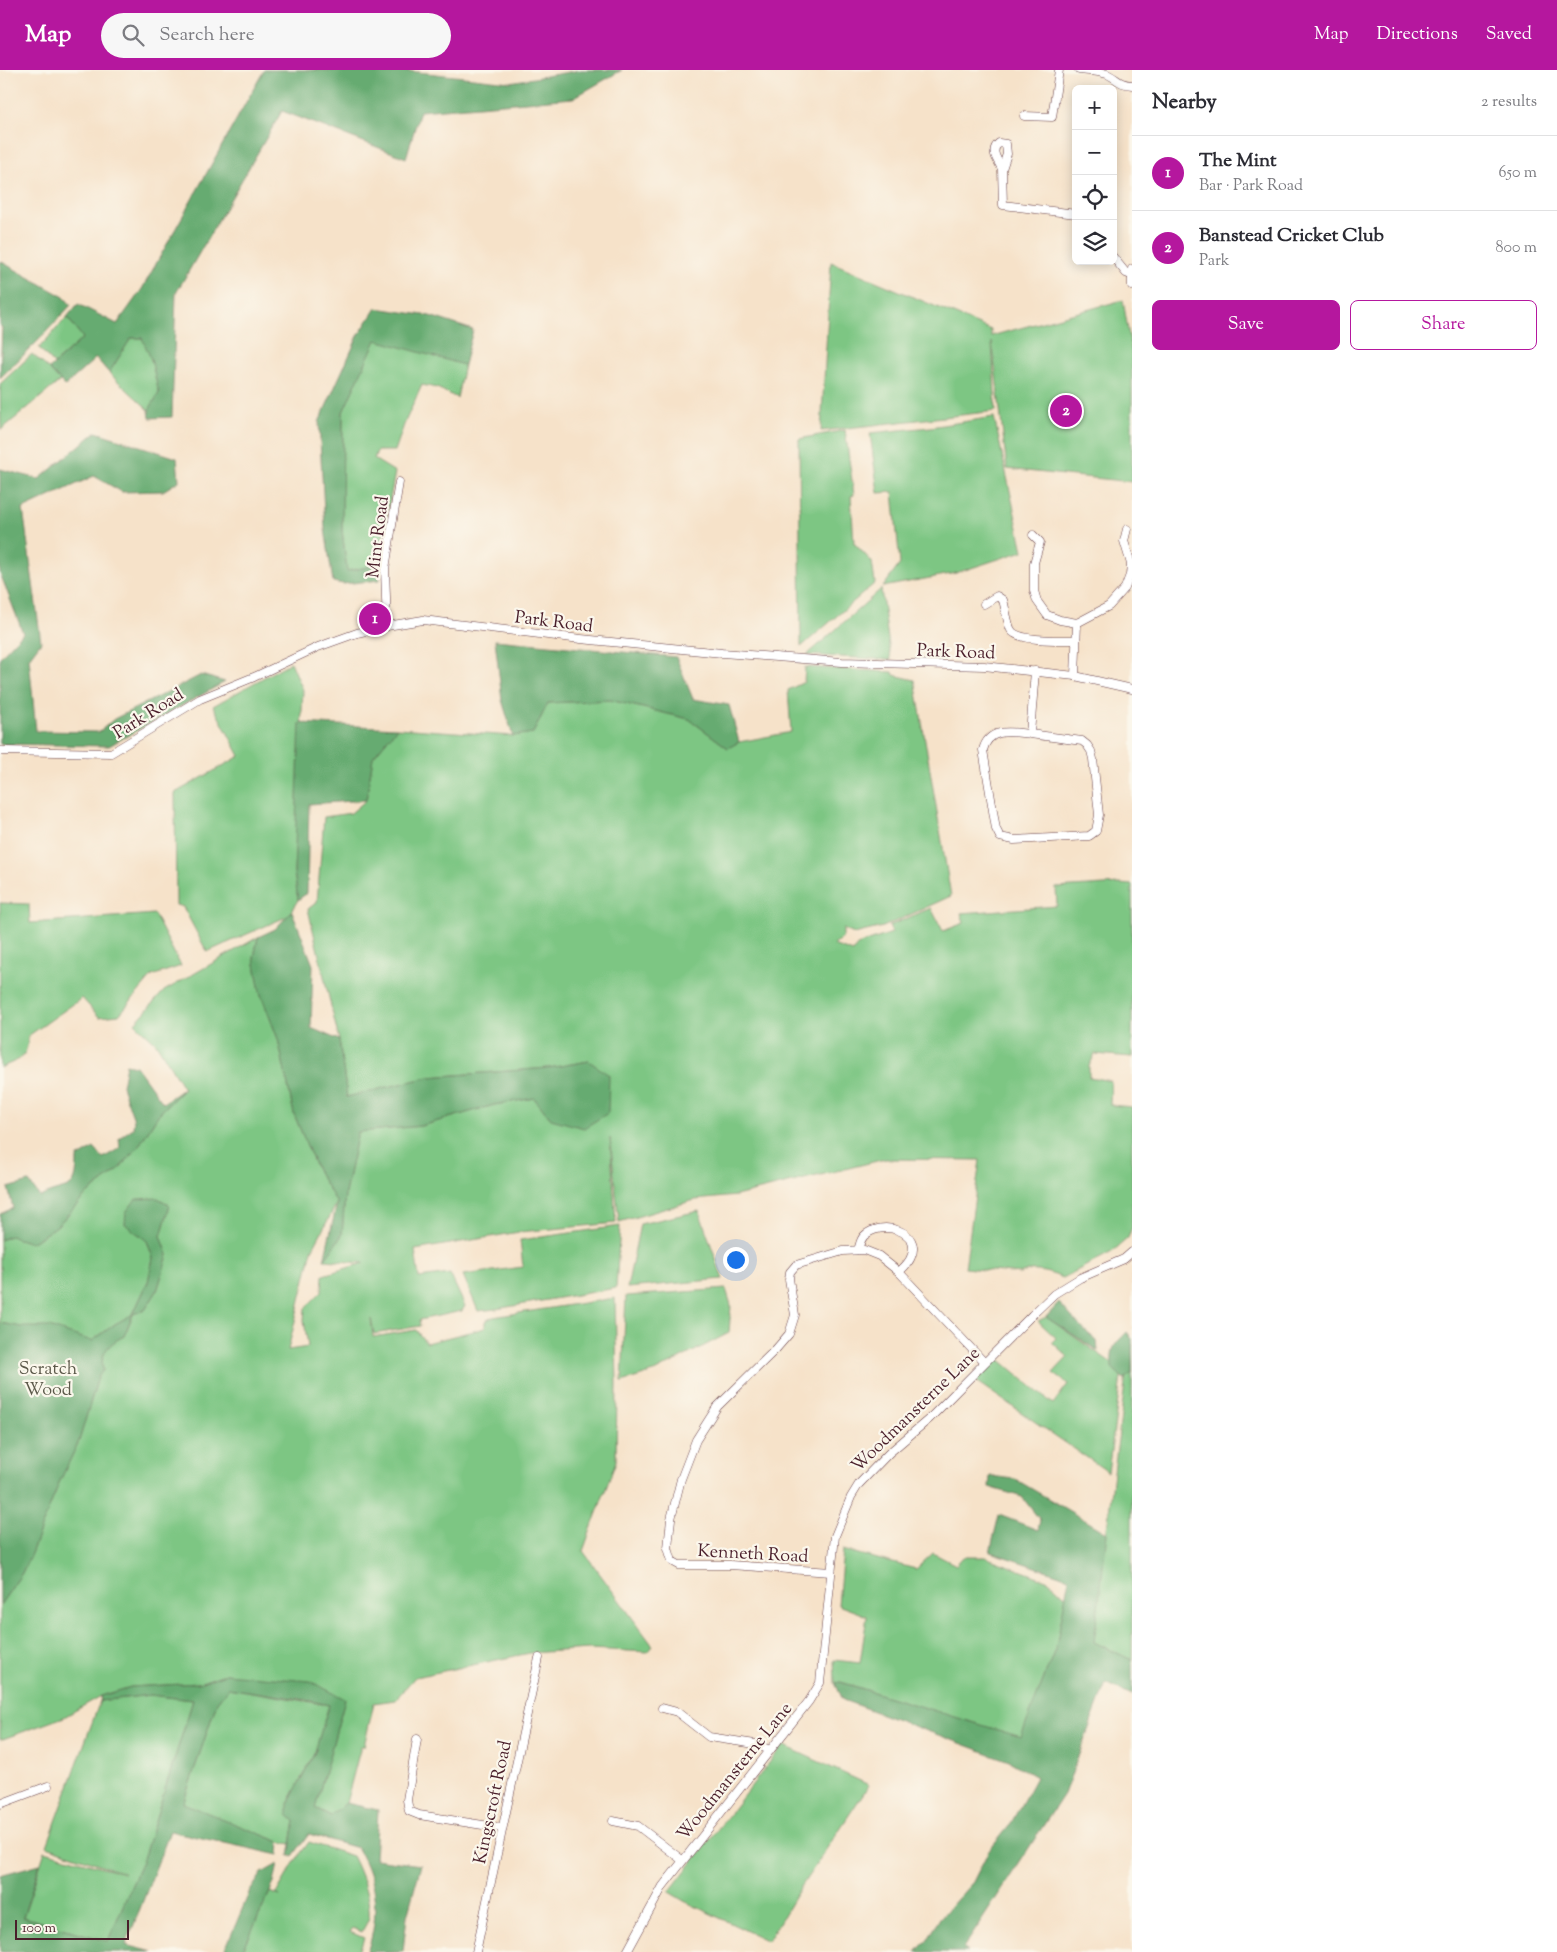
<!DOCTYPE html>
<html lang="en">
<head>
<meta charset="utf-8">
<style>
	body { margin:0; font-family:"Sorts Mill Goudy",serif; background:#f7f7f7; color:#2b2b33 }
	.controls { position:absolute; right:15px; top:15px; display:grid; overflow:hidden; border-radius:8px; box-shadow:0 2px 12px #0003 }
	.controls button { width:45px; height:45px; display:grid; place-items:center; padding:0; border:0; border-bottom:1px solid #e1e1e2; background:#fff; color:#2b2b33; font:25px sans-serif }
	.scale { position:absolute; left:15px; bottom:12px; width:114px; box-sizing:border-box; padding-left:5px; border:2px solid #4a1f2b; border-top:0; font-size:14px; line-height:18px; white-space:nowrap; color:#4a1f2b; -webkit-text-stroke:4px #fbf7ec; paint-order:stroke }
	.you { position:absolute; left:735px; top:1189px; width:18px; height:18px; margin:-12px; border:4px solid #fff; border-radius:50%; background:#1a73e8; box-shadow:0 0 0 8px #1a73e833 }
	.badge { display:grid; place-items:center; width:32px; height:32px; border-radius:50%; background:#b5179e; color:#fff; font-size:16px; font-weight:700 }
	.pin { position:absolute; translate:-50% -50%; border:2px solid #fff; box-shadow:0 1px 5px #0006 }
	.list { margin:0; padding:0; list-style:none }
	h2 { display:flex; justify-content:space-between; align-items:center; height:65px; margin:0; padding:0 20px; font-size:21px }
	h2 small { font-size:16px; font-weight:400; color:#7c7c81 }
	.list li { display:grid; grid-template-columns:32px 1fr auto; gap:15px; align-items:center; box-sizing:border-box; height:75px; padding:0 20px; border-top:1px solid #e1e1e2 }
	.list b { display:block; font-size:19px; white-space:nowrap }
	.list p { margin:0; font-size:16px; white-space:nowrap; color:#7c7c81 }
	.list em { font-size:16px; font-style:normal; color:#7c7c81 }
	.actions { display:flex; gap:10px; padding:15px 20px }
	.actions a { flex:1; padding:11px 0; border:1px solid #b5179e; border-radius:8px; text-align:center; font-size:18px; color:#b5179e }
	.actions .main { background:#b5179e; color:#fff }
	.icon { flex:none; width:28px; height:28px; fill:none; stroke:currentColor; stroke-width:2; stroke-linecap:round; stroke-linejoin:round }
	.map { position:relative; flex:none; width:1132px; height:1882px; overflow:hidden }
	header { display:flex; align-items:center; gap:30px; box-sizing:border-box; height:70px; padding:0 25px; background:#b5179e; color:#fff }
	header strong { font-size:24px }
	nav { display:flex; gap:28px; margin-inline-start:auto; font-size:18px }
	.search { width:350px; height:45px; background:#f7f7f7; display:flex; align-items:center; gap:12px; box-sizing:border-box; padding:0 18px; border-radius:28px; color:#7c7c81; font-size:19px }
	main { display:flex }
	aside { flex:1; background:#fff }
	.map>svg:first-child { display:block }
	.green { fill:#7dc683; stroke:#647257; fill-rule:evenodd }
	.forest { fill:#66ab71; stroke:#58654e }
	.lines { fill:none; stroke-linecap:round; stroke-linejoin:round }
	.minor-casing { stroke:#643c43; stroke-width:9 }
	.minor { stroke:#fff; stroke-width:8 }
	.labels { text-anchor:middle; stroke-width:4.5; stroke-linejoin:round; paint-order:stroke }
	.street-label { font-size:18px; fill:#4a1f2b; stroke:#fbf7ec }
	.park-label { font-size:18px; fill:#5c594a; stroke:#fbf7ec }
</style>
</head>
<body>
<header>
<strong>Map</strong>
<div class="search"><svg class="icon" aria-label="search" viewBox="0 0 24 24"><circle cx="10" cy="10" r="6"/><path d="M15 15l6 6"/></svg>Search here</div>
<nav><a>Map</a><a>Directions</a><a>Saved</a></nav>
</header>
<main>
<div class="map">
<svg width="1132" height="1882" viewBox="0 0 1132 1882">
	<rect width="100%" height="100%" fill="#fbf7ec"/>
	<filter id="ink" filterUnits="userSpaceOnUse"><feTurbulence type="fractalNoise" baseFrequency=".02" numOctaves="2"/><feDisplacementMap in="SourceGraphic" scale="10" xChannelSelector="R" yChannelSelector="G"/><feConvolveMatrix kernelMatrix="1 2 1 2 8 2 1 2 1" color-interpolation-filters="sRGB"/></filter>
	<filter id="wash" filterUnits="userSpaceOnUse"><feTurbulence type="fractalNoise" baseFrequency=".0096" numOctaves="4" result="noise"/><feDisplacementMap in="SourceGraphic" scale="20" xChannelSelector="R" yChannelSelector="G"/><feGaussianBlur stdDeviation="1.12" result="paint"/><feColorMatrix in="noise" values="0 0 0 0 0 0 0 0 0 0 0 0 0 0 0 0 0 1.4 0 .05"/><feComposite in="paint" operator="in"/></filter>
	<g filter="url(#wash)">
		<rect width="100%" height="100%" fill="#f6e2c9"/>
		<g class="green">
			<polygon points="831,192 991,260 991,266 1123,230 1132,284 1132,412 1007,399 992,272 996,341 821,361"/>
			<polygon points="67,247 83,268 54,294 39,278"/>
			<polygon points="131,268 143,268 151,289 159,323 149,340 109,303"/>
			<polygon points="376,269 464,295 457,328 437,318 422,315 405,352 395,381 377,381 374,389 395,402 378,495 347,501 342,460 343,342"/>
			<polygon points="32,284 49,299 60,311 1,360 0,314"/>
			<polygon points="994,347 1023,481 956,503 883,517 900,494 893,422 878,423 870,363 930,357"/>
			<polygon points="845,360 854,425 851,426 854,473 872,492 875,513 801,577 799,369"/>
			<polygon points="881,519 891,590 807,585"/>
			<polygon points="291,592 303,620 294,802 298,830 288,846 207,882 183,837 176,835 175,723 240,686 213,636"/>
			<path d="M805,597L893,602L894,605L915,610L951,826L883,857L854,864L843,859V867L833,875L853,882L857,875L892,863L889,856L931,838L943,861L964,853L961,843L1057,836L1056,818L1120,814L1132,815V987L1095,984L1089,996V1007L1111,1011L1110,1035L1132,1037V1157L1128,1168L1112,1182L1063,1208C1050,1203 1033,1197 1020,1204L965,1198L980,1090L885,1089L736,1126L695,1130L619,1152L610,1068L616,1153L519,1162L415,1180L419,1208L450,1204L465,1236L462,1241L419,1250L420,1256L374,1264L371,1248L373,1267L416,1260L426,1273L485,1258V1251L493,1247L615,1228L617,1314L616,1391L583,1481L653,1576L648,1582L589,1579L530,1583L415,1607L395,1630L374,1633L364,1676H361L346,1733L331,1746L315,1738L345,1629L225,1604L199,1613L131,1617L101,1626L64,1647L0,1670V1535L22,1503L30,1486L59,1413L79,1371L98,1307L103,1300C99,1283 109,1273 124,1266L133,1245L115,1254L92,1271L0,1253V1170L10,1166L31,1173L57,1156L88,1123L117,1101L138,1077L158,1045L184,1019L156,973L135,953L164,921L258,867L254,888L260,922L278,969L294,1044L317,1100L337,1133L312,1180L288,1280L308,1277L304,1250L305,1238L322,1221L323,1205L364,1193L324,1190L342,1165L345,1123L358,1062L421,1056L494,1035L534,1028L551,1049L589,991L549,998L429,1007L347,1027L339,970L308,839L317,832L324,747L351,743L366,730L373,687L397,658L513,666L533,663L548,633L610,630L689,649L728,678L739,672L791,662L788,620L804,612ZM170,1135L161,1166L168,1185L157,1221L145,1240L133,1244L148,1212L153,1188L147,1171Z"/>
			<path d="M0,833L29,834L30,853L154,844L181,896L152,906L119,945L99,947L82,928L28,966C28,989 19,989 0,998Z"/>
			<polygon points="699,1141 723,1209 627,1218 640,1154"/>
			<polygon points="620,1156 616,1218 496,1239 478,1241 463,1205 523,1197 520,1170"/>
			<polygon points="726,1219 731,1235 729,1263 654,1302 622,1312 626,1226"/>
			<polygon points="1046,1247 1122,1300 1108,1402 974,1310 998,1288 1053,1334 1068,1314 1053,1303 1068,1287 1052,1272 1056,1268 1038,1251"/>
			<polygon points="1132,1274 1132,1590 1093,1572 1129,1281"/>
			<polygon points="843,1480 916,1499 933,1483 956,1495 963,1487 985,1487 1049,1511 1066,1527 1056,1577 1021,1668 841,1612 835,1613 834,1590 860,1593 867,1546 838,1535"/>
			<polygon points="228,1618 329,1635 315,1682 288,1734 295,1751 291,1774 280,1772 183,1734 217,1632"/>
			<polygon points="150,1625 193,1630 143,1789 108,1871 23,1847 45,1781 124,1803 47,1776 100,1631"/>
			<polygon points="783,1675 869,1715 795,1826 768,1871 684,1831 669,1822"/>
			<path d="M309,1772L352,1786C360,1801 371,1829 369,1847C368,1852 364,1857 362,1862L353,1858L350,1862L364,1868L359,1882H242L270,1822L280,1826L276,1824L295,1791Z"/>
		</g>
		<g class="forest">
			<polygon points="264,0 399,0 510,12 581,0 622,0 573,28 420,41 406,88 282,41 176,223 172,347 150,348 149,340 159,323 151,289 142,268 131,268 109,303 96,288 65,316 49,299 83,268 67,247 78,234 117,254 142,219"/>
			<polygon points="0,191 64,227 71,235 36,273 0,308 2,258 0,255"/>
			<polygon points="376,238 430,246 473,260 464,295 376,270 343,342 342,460 347,501 378,495 380,510 343,514 333,512 325,459 319,352 358,266"/>
			<polygon points="96,362 177,388 179,411 163,421 122,422 94,406 23,439 41,572 29,588 36,661 99,662 114,649 201,605 225,612 109,676 0,674 0,587 23,563 0,503 0,399 39,409"/>
			<polygon points="495,570 676,587 693,629 729,635 739,672 728,678 689,649 610,630 548,633 533,663 513,666 502,630"/>
			<polygon points="300,653 397,658 373,687 366,730 309,734 307,823 298,830 294,802"/>
			<polygon points="292,841 313,895 311,958 339,970 347,1027 429,1007 549,998 589,991 609,1005 608,1043 584,1058 551,1049 534,1028 494,1035 421,1056 358,1062 345,1123 342,1165 324,1190 337,1133 317,1100 294,1044 278,969 260,922 254,888 258,867 275,859"/>
			<path d="M126,994L136,996L163,1033L184,1018L158,1045L138,1077L117,1101L88,1123L57,1156L31,1173L10,1166L0,1170V1144L13,1138L8,1118L29,1112L40,1127C67,1113 77,1126 77,1088L94,1078L103,1088L120,1078L119,1068L133,1058L134,1050L122,1016Z"/>
			<path d="M158,1128L170,1135L161,1166L168,1185L157,1221L145,1240L133,1244L124,1266C110,1273 99,1283 103,1300L98,1307L79,1371L59,1413L30,1486L22,1503L0,1535V1253L22,1257H49L92,1271L115,1254L133,1244L148,1212L153,1188L147,1171L125,1154L126,1142L136,1129Z"/>
			<polygon points="1059,1233 1082,1258 1097,1271 1098,1281 1046,1247"/>
			<path d="M1127,1262L1132,1269V1303L1124,1309L1112,1298C1111,1277 1113,1276 1127,1262Z"/>
			<polygon points="990,1406 1015,1409 1107,1463 1094,1572 1132,1590 1132,1625 1106,1613 1064,1724 963,1879 967,1882 916,1882 927,1870 940,1848 973,1812 988,1782 1010,1755 1036,1707 1009,1691 843,1630 835,1613 840,1612 1021,1667 1056,1577 1069,1508 990,1482 999,1445 1038,1460 1040,1450 1022,1427 989,1417"/>
			<path d="M225,1604L310,1611L345,1629L315,1738L331,1746L346,1733L378,1740L375,1789L421,1795L407,1846L403,1881L367,1882C380,1846 377,1811 357,1778L309,1764L293,1786H289L295,1751L288,1745V1734L315,1682L329,1635L306,1630L228,1618L217,1632L183,1733L280,1772L279,1785L170,1761L126,1875L153,1882H0V1805L40,1794L23,1847L108,1871L143,1789L193,1630L150,1625L100,1631L101,1626L131,1617L199,1613Z"/>
			<polygon points="278,1794 274,1813 242,1882 224,1882 249,1823 262,1803"/>
		</g>
	</g>
	<g filter="url(#ink)">
		<g class="lines">
			<defs>
				<g id="minor">
					<path d="M1079,0C1088,1 1098,1 1107,4C1118,9 1118,14 1132,15"/>
					<polyline points="1024,46 1052,47 1059,0"/>
					<path d="M1002,99C998,90 989,81 999,73L1006,74L1007,84L1002,99L1003,135L1076,144"/>
					<polyline points="1113,187 1126,203 1131,205"/>
					<polyline points="1132,199 1132,216"/>
					<polyline points="1033,465 1040,472 1034,493 1034,521 1037,531 1047,545 1060,550 1077,553 1109,536 1125,518 1130,505 1131,494 1124,471 1127,459"/>
					<path d="M984,534L997,526L1003,530C1005,536 1008,556 1011,560C1018,572 1063,570 1076,570"/>
					<polyline points="387,556 385,499 399,412"/>
					<polyline points="1075,606 1077,553"/>
					<path d="M1030,664L1082,671L1087,675L1091,681L1093,689L1099,745L1096,761L1089,766L1014,770L1000,767L996,759L983,680C989,657 1011,662 1030,664L1035,601"/>
					<polyline points="0,681 111,683 200,629 254,607 318,577 357,563 387,556 423,550 581,569 722,583 842,592 984,596 1075,606 1132,619"/>
					<path d="M858,1180C860,1175 860,1170 864,1166C881,1149 923,1161 911,1187C909,1193 903,1198 899,1202"/>
					<polyline points="831,1502 730,1495 679,1495 672,1491 668,1478 671,1449 681,1409 696,1370 717,1337 776,1279 789,1264 795,1245 789,1209 790,1202 796,1195 843,1181 864,1180 879,1186 899,1202 984,1292"/>
					<polyline points="662,1638 677,1642 709,1667 755,1674 770,1680"/>
					<polyline points="417,1669 407,1730 409,1741 419,1745 502,1758"/>
					<polyline points="0,1734 48,1716"/>
					<polyline points="613,1751 638,1756 682,1790"/>
					<polyline points="476,1882 539,1588"/>
					<polyline points="627,1882 663,1816 809,1631 820,1613 835,1466 851,1427 859,1414 889,1383 929,1349 1032,1245 1054,1224 1080,1208 1124,1189 1132,1182"/>
				</g>
			</defs>
			<use href="#minor" class="minor-casing"/>
			<use href="#minor" class="minor"/>
		</g>
	</g>
	<g class="labels">
		<g class="street-label">
			<text transform="translate(377 467) rotate(-83)" y="6">Mint Road</text>
			<text transform="translate(554 551) rotate(7)" y="6">Park Road</text>
			<text transform="translate(956 581) rotate(2)" y="6">Park Road</text>
			<text transform="translate(148 643) rotate(-32)" y="6">Park Road</text>
			<text transform="translate(915 1339) rotate(-44)" y="6">Woodmansterne Lane</text>
			<text transform="translate(753 1483) rotate(3)" y="6">Kenneth Road</text>
			<text transform="translate(734 1701) rotate(-51)" y="6">Woodmansterne Lane</text>
			<text transform="translate(492 1732) rotate(-78)" y="6">Kingscroft Road</text>
		</g>
		<g class="park-label">
			<text x="48" y="1304">Scratch<tspan x="48" dy="21">Wood</tspan></text>
		</g>
	</g>
</svg>
<div class="controls">
<button>+</button>
<button>−</button>
<button><svg class="icon" aria-label="locate" viewBox="0 0 24 24"><circle cx="12" cy="12" r="6"/><path d="M12 2v4M12 18v4M2 12h4M18 12h4"/></svg></button>
<button><svg class="icon" aria-label="layers" viewBox="0 0 24 24"><path d="M12 4l9 5-9 5-9-5zM3 14l9 5 9-5"/></svg></button>
</div>
<div class="scale">100 m</div>
<div class="you"></div>
<div class="pin badge" style="left:375px;top:549px">1</div>
<div class="pin badge" style="left:1066px;top:341px">2</div>
</div>
<aside>
<h2>Nearby<small>2 results</small></h2>
<ul class="list">
<li><span class="badge">1</span><div><b>The Mint</b><p>Bar · Park Road</p></div><em>650 m</em></li>
<li><span class="badge">2</span><div><b>Banstead Cricket Club</b><p>Park</p></div><em>800 m</em></li>
</ul>
<div class="actions"><a class="main">Save</a><a>Share</a></div>
</aside>
</main>
</body>
</html>
